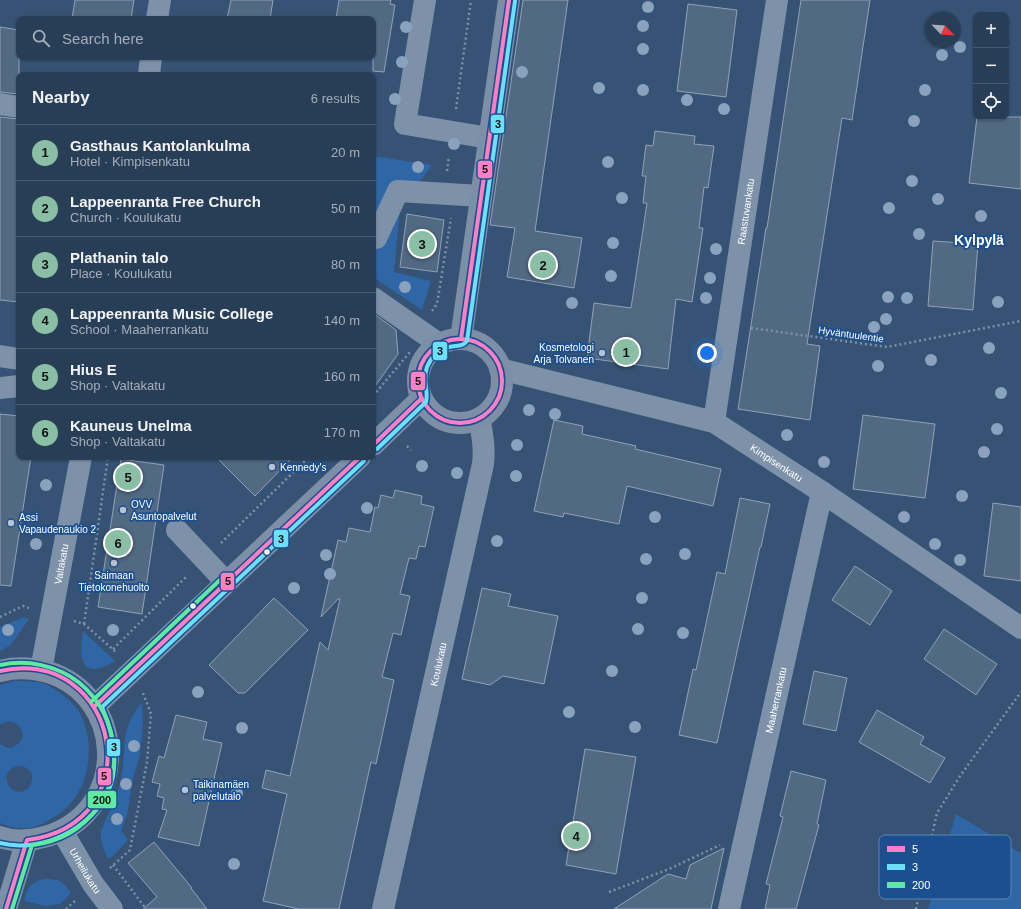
<!DOCTYPE html>
<html lang="en">
<head>
<meta charset="utf-8">
<style>
	body { margin:0; font-family:Arial,sans-serif; background:#344961; color:#f1f3f6 }
	.controls { position:absolute; right:12px; top:12px; display:grid; overflow:hidden; border-radius:8px; box-shadow:0 1px 3px #0004 }
	.controls button { width:36px; height:36px; display:grid; place-items:center; padding:0; border:0; border-bottom:1px solid #44576d; background:#283e57; color:#f1f3f6; font:20px sans-serif }
	.compass { position:absolute; left:925px; top:12px; width:36px; height:36px; border-radius:50%; background:#283e57; box-shadow:0 1px 3px #0004; rotate:115deg }
	.you { position:absolute; left:707px; top:353px; width:14px; height:14px; margin:-10px; border:3px solid #fff; border-radius:50%; background:#1a73e8; box-shadow:0 0 0 6px #1a73e833 }
	.badge { display:grid; place-items:center; width:26px; height:26px; border-radius:50%; background:#8abfa5; color:#111; font-size:13px; font-weight:700 }
	.pin { position:absolute; translate:-50% -50%; border:2px solid #fff; box-shadow:0 1px 4px #0006 }
	.list { margin:0; padding:0; list-style:none }
	h2 { display:flex; justify-content:space-between; align-items:center; height:52px; margin:0; padding:0 16px; font-size:17px }
	h2 small { font-size:13px; font-weight:400; color:#a5aeba }
	.list li { display:grid; grid-template-columns:26px 1fr auto; gap:12px; align-items:center; box-sizing:border-box; height:56px; padding:0 16px; border-top:1px solid #44576d }
	.list b { display:block; font-size:15px; white-space:nowrap }
	.list p { margin:0; font-size:13px; white-space:nowrap; color:#a5aeba }
	.list em { font-size:13px; font-style:normal; color:#a5aeba }
	.icon { flex:none; width:22px; height:22px; fill:none; stroke:currentColor; stroke-width:2; stroke-linecap:round; stroke-linejoin:round }
	.map { position:relative; flex:none; width:1021px; height:909px; overflow:hidden }
	.search { position:absolute; background:#283e57; box-shadow:0 1px 3px #0004; left:16px; top:16px; width:360px; height:44px; display:flex; align-items:center; gap:10px; box-sizing:border-box; padding:0 14px; border-radius:8px; color:#a5aeba; font-size:15px }
	.panel { position:absolute; background:#283e57; box-shadow:0 1px 3px #0004; left:16px; top:72px; width:360px; height:388px; border-radius:8px }
	.map>svg:first-child { display:block }
	.green { fill:#2f66a5; fill-rule:evenodd }
	.building { fill:#526984; stroke:#92a2b6 }
	.lines { fill:none; stroke-linecap:round; stroke-linejoin:round }
	.path { stroke:#7d92a8; stroke-width:2.5; stroke-dasharray:2 3; stroke-linecap:butt }
	.minor { stroke:#7d92a8; stroke-width:22 }
	.major { stroke:#7d8ea7; stroke-width:22 }
	.bus-1-casing { stroke:#1b4f8f; stroke-width:7 }
	.bus-2-casing { stroke:#1b4f8f; stroke-width:7 }
	.bus-3-casing { stroke:#1b4f8f; stroke-width:7 }
	.bus-1 { stroke:#ff80c5; stroke-width:4 }
	.bus-2 { stroke:#6ddff8; stroke-width:4 }
	.bus-3 { stroke:#60e9a3; stroke-width:4 }
	.tree { fill:#8aa2be }
	.poi-dot { fill:#b9c2ce; stroke:#1b4f8f; stroke-width:1.5 }
	.bus-dot { fill:#fff; stroke:#1b4f8f; stroke-width:1.5 }
	.labels { text-anchor:middle; stroke-width:3.5; stroke-linejoin:round; paint-order:stroke }
	.street-label { font-size:10px; fill:#fff; stroke:#1b4f8f }
	.poi-label { font-size:10px; fill:#fff; stroke:#1b4f8f; text-anchor:start }
	.district-label { font-size:14px; font-weight:bold; fill:#fff; stroke:#1b4f8f }
	.key { fill:#1b4f8f; stroke:#5f84b1; stroke-width:1 }
	.key-label { font-size:11px; fill:#fff }
	.line-badge { stroke:#1b4f8f; stroke-width:1.5 }
	.pale-badge-label { font-size:11px; text-anchor:middle; font-weight:bold; fill:#111 }
</style>
</head>
<body>
<div class="map">
<svg width="1021" height="909" viewBox="0 0 1021 909">
	<rect width="100%" height="100%" fill="#365274"/>
	<g class="green">
		<polygon points="373,156 432,165 400,209 394,272 431,281 422,310 373,277"/>
		<polygon points="24,617 29,619 11,645 0,651 0,627"/>
		<path d="M83,631L115,661C82,681 78,661 83,631Z"/>
		<path d="M15,681C22,681 30,681 37,682C46,683 57,690 64,696C67,698 71,701 73,704C96,729 93,778 71,803C65,810 57,816 49,820C34,830 17,831 0,823V744C4,747 10,749 15,746C32,737 17,713 0,725V685ZM18,766C41,766 33,797 15,791C12,789 9,787 8,784C4,776 9,768 18,766Z"/>
		<path d="M142,703L143,723L140,756L133,778L127,815L121,830L128,840L112,857L107,858L101,840V831C107,816 118,795 121,779C127,750 119,727 142,703Z"/>
		<polygon points="956,814 1021,853 1021,909 928,909"/>
		<path d="M43,879C59,879 62,880 71,893L60,904L45,906L24,901C27,888 30,883 43,879Z"/>
	</g>
	<g class="building">
		<polygon points="75,0 134,0 131,19 72,19"/>
		<polygon points="231,0 273,0 270,19 227,19"/>
		<polygon points="339,0 391,0 390,4 395,5 384,72 373,71 373,19 336,19"/>
		<polygon points="523,0 568,0 535,231 582,238 574,288 507,277 515,228 490,225"/>
		<polygon points="801,0 870,0 852,120 842,118 807,344 820,346 810,420 738,409 766,228 767,228"/>
		<polygon points="688,4 737,10 726,97 677,91"/>
		<polygon points="0,27 19,30 19,94 0,92"/>
		<polygon points="0,117 19,119 19,302 0,300"/>
		<polygon points="977,117 1021,117 1021,189 969,183"/>
		<polygon points="655,131 695,136 694,144 714,146 708,188 704,187 699,228 703,228 692,302 676,299 668,369 587,358 594,303 631,308 647,203 643,203 646,176 642,176 646,145 653,146"/>
		<polygon points="407,214 444,220 437,272 400,267"/>
		<polygon points="933,241 978,244 973,310 928,306"/>
		<polygon points="373,313 396,330 398,354 373,389"/>
		<polygon points="0,414 19,416 19,457 31,457 11,586 0,585"/>
		<polygon points="863,415 935,424 925,498 853,489"/>
		<polygon points="554,420 583,426 582,434 636,446 635,449 721,469 713,506 627,486 619,524 564,513 563,517 534,511"/>
		<polygon points="216,457 293,457 255,496"/>
		<polygon points="121,459 164,465 142,614 98,607"/>
		<polygon points="395,490 422,496 421,504 434,507 425,547 419,546 416,559 409,558 400,594 410,596 401,635 393,633 382,677 394,680 376,764 371,762 339,909 299,909 263,901 287,794 262,788 266,770 290,776 320,642 328,650 340,599 338,599 321,617 338,540 346,542 349,528 370,532 375,507 378,508 381,495 393,498"/>
		<polygon points="740,498 770,504 761,547 760,547 717,743 679,735 693,669 696,670 717,572 725,574"/>
		<polygon points="993,503 1021,507 1021,581 984,576"/>
		<polygon points="855,566 892,591 870,625 832,600"/>
		<polygon points="482,588 511,594 508,606 558,616 544,684 503,676 490,685 462,679"/>
		<polygon points="274,598 308,630 245,693 238,693 209,665"/>
		<polygon points="944,629 997,664 976,695 924,659"/>
		<polygon points="814,671 847,678 836,731 803,724"/>
		<polygon points="877,710 924,737 920,744 945,758 930,783 859,742"/>
		<polygon points="176,715 207,722 203,739 222,743 199,846 158,837 167,810 162,809 164,798 157,796 160,784 152,782 159,756 164,758"/>
		<polygon points="585,749 636,757 616,874 566,865"/>
		<polygon points="791,771 826,780 817,824 819,825 796,909 765,909 770,885 766,884 783,817 780,816"/>
		<polygon points="154,842 192,888 191,888 207,909 143,909 157,897 128,863"/>
		<polygon points="724,848 711,909 614,909 668,874 686,879 690,865"/>
	</g>
	<g class="lines">
		<g class="path">
			<polyline points="456,109 471,0"/>
			<polyline points="447,171 449,156"/>
			<polyline points="432,311 437,304 451,218"/>
			<polyline points="751,328 887,347 1021,321"/>
			<polyline points="373,396 410,352"/>
			<polyline points="407,446 411,450"/>
			<polyline points="221,543 309,457"/>
			<polyline points="0,617 23,606 29,608"/>
			<polyline points="74,621 84,624 117,653"/>
			<polyline points="84,624 108,457"/>
			<polyline points="113,649 187,576"/>
			<polyline points="113,865 146,909"/>
			<polyline points="110,868 130,850 147,762 151,714 143,693"/>
			<polyline points="609,892 669,869 720,845"/>
			<polyline points="66,909 76,900"/>
			<polyline points="916,909 937,813 960,776 1021,692"/>
		</g>
		<g class="minor">
			<polyline points="425,0 405,124 489,138"/>
			<polyline points="157,19 160,0"/>
			<polyline points="149,75 151,57"/>
			<polyline points="0,104 19,107"/>
			<polyline points="376,238 398,191 481,196"/>
			<polyline points="373,298 439,344"/>
			<polyline points="0,356 19,359"/>
			<path id="s1" d="M500,369L714,422L822,492L1021,628"/>
			<polyline points="0,388 19,386"/>
			<path id="s2" d="M714,422L777,0"/>
			<polyline points="177,530 226,582"/>
			<path id="s3" d="M41,670L81,457"/>
			<path id="s4" d="M62,831L93,884L112,909"/>
			<path id="s5" d="M383,909L483,464C485,448 483,435 479,419"/>
			<path id="s6" d="M729,909L822,492"/>
		</g>
		<g class="major">
			<circle cx="460" cy="381" r="42"/>
			<polyline points="461,339 509,0"/>
			<polyline points="373,445 421,399"/>
			<path d="M0,671C15,667 33,668 48,672C125,696 129,805 54,834C37,840 17,843 0,837"/>
			<polyline points="95,706 360,457"/>
			<polyline points="6,909 27,840"/>
		</g>
		<defs>
			<g id="bus-1">
				<circle cx="460" cy="381" r="42"/>
				<polyline points="461,339 509,0"/>
				<polyline points="373,445 421,399"/>
				<path d="M0,671C119,645 155,823 27,840L6,909"/>
				<polyline points="95,706 360,457"/>
			</g>
			<g id="bus-2">
				<path d="M377,449L426,402C429,391 422,381 427,367C431,357 439,350 449,347C456,345 463,347 467,341L515,1"/>
				<path d="M0,843C45,855 104,823 113,776C117,752 112,730 102,707L364,461"/>
			</g>
			<g id="bus-3">
				<path d="M0,665C22,660 42,663 62,672C111,695 131,762 98,807C82,829 59,842 32,845L12,909"/>
				<polyline points="91,702 222,578"/>
			</g>
		</defs>
		<use href="#bus-1" class="bus-1-casing"/>
		<use href="#bus-2" class="bus-2-casing"/>
		<use href="#bus-3" class="bus-3-casing"/>
		<use href="#bus-1" class="bus-1"/>
		<use href="#bus-2" class="bus-2"/>
		<use href="#bus-3" class="bus-3"/>
	</g>
	<g class="tree">
		<circle cx="648" cy="7" r="6"/>
		<circle cx="643" cy="26" r="6"/>
		<circle cx="406" cy="27" r="6"/>
		<circle cx="960" cy="47" r="6"/>
		<circle cx="643" cy="49" r="6"/>
		<circle cx="942" cy="55" r="6"/>
		<circle cx="402" cy="62" r="6"/>
		<circle cx="522" cy="72" r="6"/>
		<circle cx="599" cy="88" r="6"/>
		<circle cx="643" cy="90" r="6"/>
		<circle cx="925" cy="90" r="6"/>
		<circle cx="395" cy="99" r="6"/>
		<circle cx="687" cy="100" r="6"/>
		<circle cx="724" cy="109" r="6"/>
		<circle cx="914" cy="121" r="6"/>
		<circle cx="454" cy="144" r="6"/>
		<circle cx="608" cy="162" r="6"/>
		<circle cx="418" cy="167" r="6"/>
		<circle cx="912" cy="181" r="6"/>
		<circle cx="622" cy="198" r="6"/>
		<circle cx="938" cy="199" r="6"/>
		<circle cx="889" cy="208" r="6"/>
		<circle cx="981" cy="216" r="6"/>
		<circle cx="919" cy="234" r="6"/>
		<circle cx="613" cy="243" r="6"/>
		<circle cx="716" cy="249" r="6"/>
		<circle cx="611" cy="276" r="6"/>
		<circle cx="710" cy="278" r="6"/>
		<circle cx="405" cy="287" r="6"/>
		<circle cx="888" cy="297" r="6"/>
		<circle cx="706" cy="298" r="6"/>
		<circle cx="907" cy="298" r="6"/>
		<circle cx="998" cy="302" r="6"/>
		<circle cx="572" cy="303" r="6"/>
		<circle cx="886" cy="319" r="6"/>
		<circle cx="874" cy="327" r="6"/>
		<circle cx="989" cy="348" r="6"/>
		<circle cx="931" cy="360" r="6"/>
		<circle cx="878" cy="366" r="6"/>
		<circle cx="1001" cy="393" r="6"/>
		<circle cx="529" cy="410" r="6"/>
		<circle cx="555" cy="414" r="6"/>
		<circle cx="997" cy="429" r="6"/>
		<circle cx="787" cy="435" r="6"/>
		<circle cx="517" cy="445" r="6"/>
		<circle cx="984" cy="452" r="6"/>
		<circle cx="824" cy="462" r="6"/>
		<circle cx="422" cy="466" r="6"/>
		<circle cx="457" cy="473" r="6"/>
		<circle cx="516" cy="476" r="6"/>
		<circle cx="46" cy="485" r="6"/>
		<circle cx="962" cy="496" r="6"/>
		<circle cx="367" cy="508" r="6"/>
		<circle cx="655" cy="517" r="6"/>
		<circle cx="904" cy="517" r="6"/>
		<circle cx="497" cy="541" r="6"/>
		<circle cx="36" cy="544" r="6"/>
		<circle cx="935" cy="544" r="6"/>
		<circle cx="685" cy="554" r="6"/>
		<circle cx="326" cy="555" r="6"/>
		<circle cx="646" cy="559" r="6"/>
		<circle cx="960" cy="560" r="6"/>
		<circle cx="330" cy="574" r="6"/>
		<circle cx="294" cy="588" r="6"/>
		<circle cx="642" cy="598" r="6"/>
		<circle cx="638" cy="629" r="6"/>
		<circle cx="8" cy="630" r="6"/>
		<circle cx="113" cy="630" r="6"/>
		<circle cx="683" cy="633" r="6"/>
		<circle cx="612" cy="671" r="6"/>
		<circle cx="198" cy="692" r="6"/>
		<circle cx="569" cy="712" r="6"/>
		<circle cx="635" cy="727" r="6"/>
		<circle cx="242" cy="728" r="6"/>
		<circle cx="134" cy="746" r="6"/>
		<circle cx="126" cy="784" r="6"/>
		<circle cx="237" cy="793" r="6"/>
		<circle cx="117" cy="819" r="6"/>
		<circle cx="234" cy="864" r="6"/>
	</g>
	<g class="poi-dot">
		<circle cx="602" cy="353" r="4"/>
		<circle cx="272" cy="467" r="4"/>
		<circle cx="123" cy="510" r="4"/>
		<circle cx="11" cy="523" r="4"/>
		<circle cx="114" cy="563" r="4"/>
		<circle cx="185" cy="790" r="4"/>
	</g>
	<g class="bus-dot">
		<circle cx="267" cy="552" r="3.5"/>
		<circle cx="193" cy="606" r="3.5"/>
	</g>
	<g class="labels">
		<g class="street-label">
			<text dy="4" stroke="none"><textPath href="#s2" startOffset="213">Raastuvankatu</textPath></text>
			<text transform="translate(851 334) rotate(8)" y="4">Hyväntuulentie</text>
			<text dy="4" stroke="none"><textPath href="#s1" startOffset="295">Kimpisenkatu</textPath></text>
			<text dy="4" stroke="none"><textPath href="#s3" startOffset="108">Valtakatu</textPath></text>
			<text dy="4" stroke="none"><textPath href="#s5" startOffset="251">Koulukatu</textPath></text>
			<text dy="4" stroke="none"><textPath href="#s6" startOffset="214">Maaherrankatu</textPath></text>
			<text dy="4" stroke="none"><textPath href="#s4" startOffset="46">Urheilukatu</textPath></text>
		</g>
		<g class="poi-label">
			<text x="594" y="351" text-anchor="end">Kosmetologi<tspan x="594" dy="12">Arja Tolvanen</tspan></text>
			<text x="280" y="471">Kennedy's</text>
			<text x="131" y="508">OVV<tspan x="131" dy="12">Asuntopalvelut</tspan></text>
			<text x="19" y="521">Assi<tspan x="19" dy="12">Vapaudenaukio 2</tspan></text>
			<text x="114" y="579" text-anchor="middle">Saimaan<tspan x="114" dy="12">Tietokonehuolto</tspan></text>
			<text x="193" y="788">Taikinamäen<tspan x="193" dy="12">palvelutalo</tspan></text>
		</g>
		<g class="district-label">
			<text x="979" y="245">Kylpylä</text>
		</g>
	</g>
	<rect x="879" y="835" width="132" height="64" rx="6" class="key"/>
	<rect x="887" y="846" width="18" height="6" fill="#ff80c5"/>
	<rect x="887" y="864" width="18" height="6" fill="#6ddff8"/>
	<rect x="887" y="882" width="18" height="6" fill="#60e9a3"/>
	<g class="key-label">
		<text x="912" y="853">5</text>
		<text x="912" y="871">3</text>
		<text x="912" y="889">200</text>
	</g>
	<g class="line-badge">
		<rect x="490" y="114" width="15" height="20" rx="4" fill="#6ddff8"/>
		<rect x="477" y="160" width="16" height="19" rx="4" fill="#ff80c5"/>
		<rect x="432" y="341" width="16" height="20" rx="4" fill="#6ddff8"/>
		<rect x="410" y="371" width="16" height="20" rx="4" fill="#ff80c5"/>
		<rect x="273" y="529" width="16" height="19" rx="4" fill="#6ddff8"/>
		<rect x="220" y="572" width="15" height="19" rx="4" fill="#ff80c5"/>
		<rect x="106" y="738" width="15" height="19" rx="4" fill="#6ddff8"/>
		<rect x="97" y="767" width="15" height="19" rx="4" fill="#ff80c5"/>
		<rect x="87" y="790" width="30" height="19" rx="4" fill="#60e9a3"/>
	</g>
	<g class="pale-badge-label">
		<text x="498" y="128">3</text>
		<text x="485" y="173">5</text>
		<text x="440" y="355">3</text>
		<text x="418" y="385">5</text>
		<text x="281" y="543">3</text>
		<text x="228" y="585">5</text>
		<text x="114" y="751">3</text>
		<text x="104" y="780">5</text>
		<text x="102" y="804">200</text>
	</g>
</svg>
<div class="controls">
<button>+</button>
<button>−</button>
<button><svg class="icon" aria-label="locate" viewBox="0 0 24 24"><circle cx="12" cy="12" r="6"/><path d="M12 2v4M12 18v4M2 12h4M18 12h4"/></svg></button>
</div>
<svg class="compass" viewBox="-18 -18 36 36"><path d="M0-13l5 13h-10z" fill="#e53935"/><path d="M0 13l5-13h-10z" fill="#a5aeba"/></svg>
<div class="you"></div>
<div class="pin badge" style="left:626px;top:352px">1</div>
<div class="pin badge" style="left:543px;top:265px">2</div>
<div class="pin badge" style="left:422px;top:244px">3</div>
<div class="pin badge" style="left:576px;top:836px">4</div>
<div class="pin badge" style="left:128px;top:477px">5</div>
<div class="pin badge" style="left:118px;top:543px">6</div>
<div class="search"><svg class="icon" aria-label="search" viewBox="0 0 24 24"><circle cx="10" cy="10" r="6"/><path d="M15 15l6 6"/></svg>Search here</div>
<section class="panel">
<h2>Nearby<small>6 results</small></h2>
<ul class="list">
<li><span class="badge">1</span><div><b>Gasthaus Kantolankulma</b><p>Hotel · Kimpisenkatu</p></div><em>20 m</em></li>
<li><span class="badge">2</span><div><b>Lappeenranta Free Church</b><p>Church · Koulukatu</p></div><em>50 m</em></li>
<li><span class="badge">3</span><div><b>Plathanin talo</b><p>Place · Koulukatu</p></div><em>80 m</em></li>
<li><span class="badge">4</span><div><b>Lappeenranta Music College</b><p>School · Maaherrankatu</p></div><em>140 m</em></li>
<li><span class="badge">5</span><div><b>Hius E</b><p>Shop · Valtakatu</p></div><em>160 m</em></li>
<li><span class="badge">6</span><div><b>Kauneus Unelma</b><p>Shop · Valtakatu</p></div><em>170 m</em></li>
</ul>
</section>
</div>
</body>
</html>
